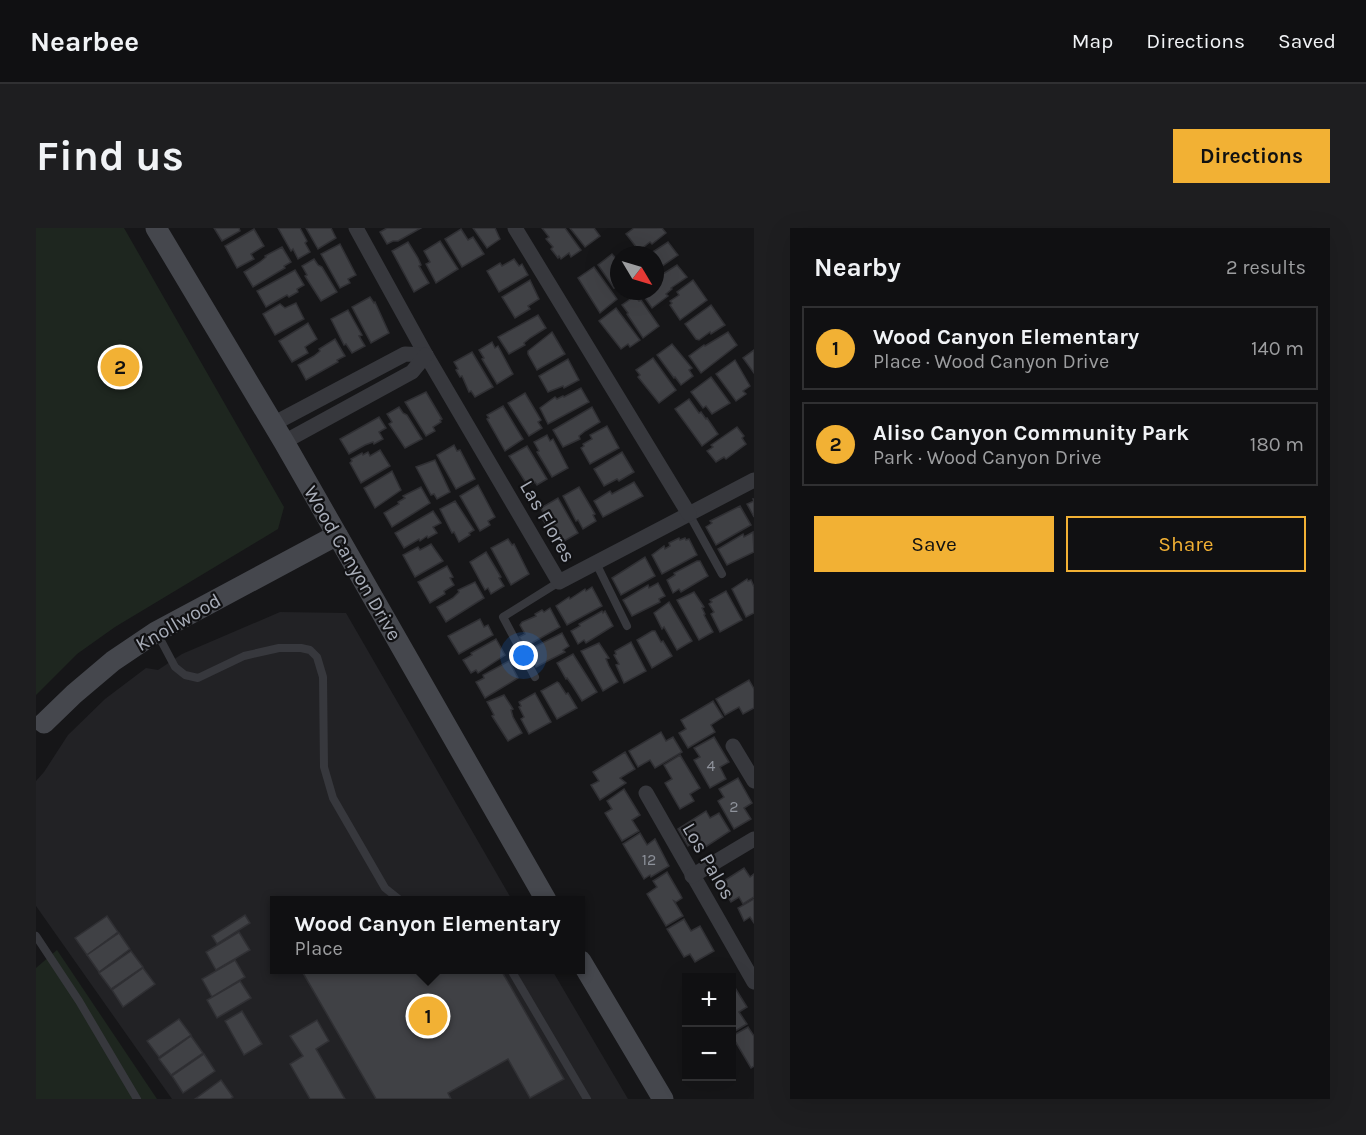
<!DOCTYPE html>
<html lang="en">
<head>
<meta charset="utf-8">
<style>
	body { margin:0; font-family:Karla,sans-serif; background:#1e1e20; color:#f1f3f6 }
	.controls { position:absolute; right:18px; bottom:18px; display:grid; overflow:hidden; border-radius:0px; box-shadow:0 6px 24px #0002 }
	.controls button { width:54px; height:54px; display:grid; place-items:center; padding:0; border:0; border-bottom:2px solid #303032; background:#101012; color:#f1f3f6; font:30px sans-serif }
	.compass { position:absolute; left:574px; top:18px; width:54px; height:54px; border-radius:50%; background:#101012; box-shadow:0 6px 24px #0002; rotate:128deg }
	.you { position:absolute; left:488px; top:428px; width:21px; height:21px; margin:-15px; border:4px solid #fff; border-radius:50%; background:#1a73e8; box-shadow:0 0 0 9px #1a73e833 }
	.badge { display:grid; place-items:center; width:39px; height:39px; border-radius:50%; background:#f2b134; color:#111; font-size:20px; font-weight:700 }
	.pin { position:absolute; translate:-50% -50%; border:3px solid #fff; box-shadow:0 2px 6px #0006 }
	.popup { position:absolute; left:234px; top:668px; width:315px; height:78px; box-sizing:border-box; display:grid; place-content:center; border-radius:0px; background:#101012; filter:drop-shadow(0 2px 4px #0005); font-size:20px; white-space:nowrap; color:#9c9d9f }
	.popup b { font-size:22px; color:#f1f3f6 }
	.popup::after { content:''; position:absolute; left:50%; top:100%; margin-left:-12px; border:12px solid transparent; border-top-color:#101012 }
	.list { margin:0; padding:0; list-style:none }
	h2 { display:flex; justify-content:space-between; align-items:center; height:78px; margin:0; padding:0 24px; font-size:26px }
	h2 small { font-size:20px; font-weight:400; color:#9c9d9f }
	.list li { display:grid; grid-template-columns:39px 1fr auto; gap:18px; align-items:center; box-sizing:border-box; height:84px; margin:0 12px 12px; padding:0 12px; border:2px solid #303032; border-radius:0px }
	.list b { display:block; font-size:22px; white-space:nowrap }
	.list p { margin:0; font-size:20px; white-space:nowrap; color:#9c9d9f }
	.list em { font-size:20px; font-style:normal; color:#9c9d9f }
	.actions { display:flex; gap:12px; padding:18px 24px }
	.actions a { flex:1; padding:14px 0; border:2px solid #f2b134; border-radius:0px; text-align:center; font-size:21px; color:#f2b134 }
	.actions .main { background:#f2b134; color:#111 }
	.map { position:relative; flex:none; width:718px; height:871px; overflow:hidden; border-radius:0px }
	header { display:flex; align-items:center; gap:36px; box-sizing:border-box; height:84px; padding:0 30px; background:#101012; border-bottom:2px solid #303032 }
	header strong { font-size:28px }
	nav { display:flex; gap:33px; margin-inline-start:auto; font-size:21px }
	.intro { display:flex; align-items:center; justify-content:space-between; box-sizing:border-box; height:144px; padding:0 36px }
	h1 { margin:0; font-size:42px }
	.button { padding:15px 27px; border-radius:0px; background:#f2b134; color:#111; font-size:21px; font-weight:700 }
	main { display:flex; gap:36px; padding:0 36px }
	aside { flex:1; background:#101012; border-radius:0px; box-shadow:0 6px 24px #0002 }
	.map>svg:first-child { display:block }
	.built { fill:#222225 }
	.green { fill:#1e261f }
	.building { fill:#404145; stroke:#303034; stroke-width:1.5 }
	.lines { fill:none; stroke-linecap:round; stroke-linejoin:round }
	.lane { stroke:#37383d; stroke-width:8 }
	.street { stroke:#37383d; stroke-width:15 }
	.secondary { stroke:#45474d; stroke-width:21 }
	.labels { text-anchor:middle; stroke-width:4.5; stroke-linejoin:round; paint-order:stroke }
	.number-label { font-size:16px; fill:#8e929b }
	.street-label { font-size:20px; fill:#a8adb8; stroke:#111113 }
</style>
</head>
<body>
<header>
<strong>Nearbee</strong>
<nav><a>Map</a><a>Directions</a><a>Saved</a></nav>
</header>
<div class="intro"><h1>Find us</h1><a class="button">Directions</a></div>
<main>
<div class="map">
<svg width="718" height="871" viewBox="0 0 718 871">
	<rect width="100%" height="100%" fill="#161618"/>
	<polygon class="built" points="244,384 310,385 476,672 239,672 239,742 516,742 592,871 136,871 0,678 0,553 8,544 32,507 69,471 110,440 122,442 146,426"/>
	<g class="green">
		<polygon points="0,0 88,0 248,279 242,301 79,399 41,426 0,467"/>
		<polygon points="21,722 121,871 0,871 0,740"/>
	</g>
	<g class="building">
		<polygon points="178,0 203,0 204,3 186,13"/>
		<polygon points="242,0 264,0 271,13 269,15 274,24 262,31 257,21 255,23"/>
		<polygon points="270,0 295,0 300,10 282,21"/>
		<polygon points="351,0 385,0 362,13 357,13 351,16 344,4"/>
		<polygon points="437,0 459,0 464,11 451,20"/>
		<polygon points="506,0 529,0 545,22 535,29 533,25 525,31 523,28 522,30 515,21 517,19 510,11 513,9"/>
		<polygon points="534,0 558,0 564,8 549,19"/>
		<polygon points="598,0 626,0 630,5 616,16 614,14 605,21 603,19 601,20 590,6"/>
		<polygon points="218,1 228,18 215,26 218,31 201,40 189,18"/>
		<polygon points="425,1 432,12 437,9 448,26 426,39 409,11"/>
		<polygon points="404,13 422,41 400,55 390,36 394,34 388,23"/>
		<polygon points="372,14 382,30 385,37 383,38 393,55 378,64 356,23"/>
		<polygon points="632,14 642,27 619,43 619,27 612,27"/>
		<polygon points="304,16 320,47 312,51 314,55 304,60 285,26"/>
		<polygon points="246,19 255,34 248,38 249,40 217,59 208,44 224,34 230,29 229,28"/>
		<polygon points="576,26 583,34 583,62 580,58 578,60 562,37"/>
		<polygon points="278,31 282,37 286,39 301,64 285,73 269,48 271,47 266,38"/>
		<polygon points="478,31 483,38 486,36 492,47 463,64 451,43 464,35 466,38"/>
		<polygon points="641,37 651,49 635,60 636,61 630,66 632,68 616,80 604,63 619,63 619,51"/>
		<polygon points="558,39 581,71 564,85 542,50"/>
		<polygon points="259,42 268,57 261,61 262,64 253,69 251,67 230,79 221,63"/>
		<polygon points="494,52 503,71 492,78 494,81 479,90 466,69"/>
		<polygon points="657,52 671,72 644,92 634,77 636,75 634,73 643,67 641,64"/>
		<polygon points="599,68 603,73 605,72 623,98 607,110 591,86 592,85 586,77"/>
		<polygon points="334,69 338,75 339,74 353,105 335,115 316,79"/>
		<polygon points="260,75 268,91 239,107 227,86 244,76 249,80"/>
		<polygon points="675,77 689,97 675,106 674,104 663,112 660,111 649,96"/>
		<polygon points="580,80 604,112 594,119 592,116 585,121 563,93"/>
		<polygon points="312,82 326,107 323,108 329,118 316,125 310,116 308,117 295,91"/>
		<polygon points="502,87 510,100 494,110 488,115 489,117 473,126 462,109"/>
		<polygon points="272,95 281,111 269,119 272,125 256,134 243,113"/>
		<polygon points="516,104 529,126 501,142 492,126 492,123"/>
		<polygon points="692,104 701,117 665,145 653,128 668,117 669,118"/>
		<polygon points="299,111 309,128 301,132 302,134 270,152 262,137 278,128 284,123 283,121"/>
		<polygon points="456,114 459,120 462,118 477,146 461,156 446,131 448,130 443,122"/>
		<polygon points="636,116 656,140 653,142 657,148 645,157 639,149 638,150 621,127"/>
		<polygon points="718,122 718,145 707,130"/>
		<polygon points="436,124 457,159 439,169 435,163 433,164 426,148 424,149 420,142 422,141 418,134"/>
		<polygon points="617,130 640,162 623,175 602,149 604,147 600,142"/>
		<polygon points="532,131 543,152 528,160 527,158 512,164 503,148"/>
		<polygon points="699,132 714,158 707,163 710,166 700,173 680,146"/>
		<polygon points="675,149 694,175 676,186 670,178 667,180 655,164"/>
		<polygon points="545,160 553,174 512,196 504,180 519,169 521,171 527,168 528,169"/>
		<polygon points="390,164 406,191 404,192 405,194 397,199 399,203 390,208 369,174"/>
		<polygon points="489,165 505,192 502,194 506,200 493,208 472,175"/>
		<polygon points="653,171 663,185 665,184 670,191 671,190 682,206 666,218 639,181"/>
		<polygon points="467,178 487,211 469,223 451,191 453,190 451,187"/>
		<polygon points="363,179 367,185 371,187 386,211 369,220 353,196 356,194 351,186"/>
		<polygon points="556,179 564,194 549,203 543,208 544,211 527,219 517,202"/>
		<polygon points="343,189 350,200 343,204 347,211 338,216 337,214 329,217 313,226 304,211"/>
		<polygon points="571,198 583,220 554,236 545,220 548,218 547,216 556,211 554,207"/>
		<polygon points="701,199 708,208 706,210 710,216 690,231 688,229 680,234 671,223 677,219 675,217"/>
		<polygon points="511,207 514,213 517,211 532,240 516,249 501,224 503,223 498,214"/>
		<polygon points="418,217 421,223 424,222 439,251 420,261 401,227"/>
		<polygon points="491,218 511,251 501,257 499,254 492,258 473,228"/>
		<polygon points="344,222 354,238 325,255 314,235 316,233 315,231 326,225 327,227 332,224 334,228"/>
		<polygon points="586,224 598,244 583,253 581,251 568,258 558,241"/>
		<polygon points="399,232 414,264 401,271 398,266 395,267 380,239"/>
		<polygon points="356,243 365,262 339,280 328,260"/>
		<polygon points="598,254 607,268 567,289 558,273 574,263 576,266"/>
		<polygon points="442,257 459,289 452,293 454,297 444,303 424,268"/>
		<polygon points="385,259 394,275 356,299 348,285 363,276 362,274 369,270 367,268"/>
		<polygon points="543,259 559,286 557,287 560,293 547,301 542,292 540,293 527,268"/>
		<polygon points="522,270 542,305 523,316 505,289 508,287 505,280"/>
		<polygon points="717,271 718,271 718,289 711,276 718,273"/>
		<polygon points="419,273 438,302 433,305 434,307 423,314 418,304 416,305 404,281"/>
		<polygon points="704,278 715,297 680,317 670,299 676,295 674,293"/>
		<polygon points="397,283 405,295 397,299 401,305 392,310 391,308 384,313 383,311 368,320 359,305"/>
		<polygon points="717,304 718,324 691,337 682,321 707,306 708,309"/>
		<polygon points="643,310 644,312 649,310 650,312 653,311 661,327 626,346 616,327 628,318 629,321 634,318 633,315"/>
		<polygon points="472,311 476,317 478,316 493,346 475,357 455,320"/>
		<polygon points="395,316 407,333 379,349 367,327 382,319 384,322"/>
		<polygon points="450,324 465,349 463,350 468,358 455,366 452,360 449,362 434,334"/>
		<polygon points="609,329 619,348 585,367 576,350"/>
		<polygon points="661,333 664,333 672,348 645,364 643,361 637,365 631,352 639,347 638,345"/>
		<polygon points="411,338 417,349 414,350 418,357 408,363 409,366 394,375 382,354"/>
		<polygon points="711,351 712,353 715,352 718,359 718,385 710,389 696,361"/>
		<polygon points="439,354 448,370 410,394 401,379 417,370 423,364 422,362"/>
		<polygon points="622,355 629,368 623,371 624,374 596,388 587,372 612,357 613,360"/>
		<polygon points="556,359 566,378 531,397 520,378 533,369 534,371 549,361 550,363"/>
		<polygon points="690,363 706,392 684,404 675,386 678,384 673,376 676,374 674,372"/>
		<polygon points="658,364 668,379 666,380 669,386 668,387 677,404 663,412 641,372"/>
		<polygon points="633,374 656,413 641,422 628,399 626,401 618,385"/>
		<polygon points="514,380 524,399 489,419 483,409 489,406 484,397 486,394 500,388 499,386 506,382 508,384"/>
		<polygon points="566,383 567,385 569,383 577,398 550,415 548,412 542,416 535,403 544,398 543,396"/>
		<polygon points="444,391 448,399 452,397 457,407 423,426 412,408"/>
		<polygon points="616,403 619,403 625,414 627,413 636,428 616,440 601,412"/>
		<polygon points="526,405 533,418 527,422 529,424 500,439 492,422"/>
		<polygon points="460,411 469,427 442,445 440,442 435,445 427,432 436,427 435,425"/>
		<polygon points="595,414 610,443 588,455 580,437 583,436 578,427 580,426 579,423"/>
		<polygon points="563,415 573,430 570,431 573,438 582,454 567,463 545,423"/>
		<polygon points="537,426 561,464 546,473 536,457 531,450 530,451 521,435"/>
		<polygon points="473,433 482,450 449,470 440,454 448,450 447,447"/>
		<polygon points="713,452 718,461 718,480 707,486 703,479 689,487 680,471"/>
		<polygon points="521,454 523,455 530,466 532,465 541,480 521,491 505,463"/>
		<polygon points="499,465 515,494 493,506 485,491 488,489 483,479 485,478 483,474"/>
		<polygon points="468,467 477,481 475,482 477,489 486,505 472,513 456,488 458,487 451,474"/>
		<polygon points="677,473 687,489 675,497 679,504 652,520 643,505 650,501 645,492"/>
		<polygon points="625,504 630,513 637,509 646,524 619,540 614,532 602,539 593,523"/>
		<polygon points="678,509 693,534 684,539 690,551 674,560 658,532 664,529 658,520"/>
		<polygon points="589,524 599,541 584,550 590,555 564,572 555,557 563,553 557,544"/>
		<polygon points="644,527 664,560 654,566 658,573 644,581 629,555 636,551 628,537"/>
		<polygon points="702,550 716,575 708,580 715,591 698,601 682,573 688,569 683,561"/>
		<polygon points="588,561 604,587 596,592 603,603 586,613 569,585 576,581 571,573"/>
		<polygon points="670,583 674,590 683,585 694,603 668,620 663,611 652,618 642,601"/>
		<polygon points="604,605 611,617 619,611 633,638 615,649 614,647 608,651 587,616"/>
		<polygon points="708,640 714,649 718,646 718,669 707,676 703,669 695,674 683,656"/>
		<polygon points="631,644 644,666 646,670 640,674 638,673 647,688 630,698 611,666 621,659 617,653"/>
		<polygon points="718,671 718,695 714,689 708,693 702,680"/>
		<polygon points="209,687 214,695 181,716 176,708"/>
		<polygon points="71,688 82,704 51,727 39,710"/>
		<polygon points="648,691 655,703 664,698 678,723 659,734 654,726 648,729 631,701"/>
		<polygon points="203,704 214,722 180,742 170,724"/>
		<polygon points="83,705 94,721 63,744 51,727"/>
		<polygon points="95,723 107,739 75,761 63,745"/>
		<polygon points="199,732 209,749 176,769 166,751"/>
		<polygon points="107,740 119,756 87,779 76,762"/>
		<polygon points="273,742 465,742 528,851 494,870 472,831 412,865 415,871 340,871 267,745"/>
		<polygon points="204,753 215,770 181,790 171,772"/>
		<polygon points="696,755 711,779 703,784 711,796 696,805"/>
		<polygon points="206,783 226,816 208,827 189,793"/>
		<polygon points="143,791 155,807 123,829 111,813"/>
		<polygon points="281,792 293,813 280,821 309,871 274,871 254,836 267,828 254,808"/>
		<polygon points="712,799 718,808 718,838 715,840 696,808"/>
		<polygon points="155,808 167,825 135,847 123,831"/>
		<polygon points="168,826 179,843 147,865 136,848"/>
		<polygon points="185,852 197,869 194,871 159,871"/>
	</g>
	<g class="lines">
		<g class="lane">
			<polyline points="653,286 686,346"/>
			<polyline points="560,335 591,398"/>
			<polyline points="121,405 139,439 149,447 162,450 208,428 243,420 265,420 274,422 281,429 287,449 288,539 297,570 349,660 364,672"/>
			<polyline points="499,449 467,389 523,354"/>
			<polyline points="0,708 43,773 101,871"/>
			<polyline points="475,742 551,871"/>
		</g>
		<g class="street">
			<polyline points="320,0 390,127 523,354 718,252"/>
			<polyline points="479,0 653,286"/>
			<polyline points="237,196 369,126 390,127"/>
			<polyline points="248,214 376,144 390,127"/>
			<polyline points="697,518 718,553"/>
			<polyline points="610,565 718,754"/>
			<polyline points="656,648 718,611"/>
		</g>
		<g class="secondary">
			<polyline points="120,0 248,214 510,672"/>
			<polyline points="8,495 38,466 77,433 120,404 301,307"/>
			<polyline points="545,733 627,871"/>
		</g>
	</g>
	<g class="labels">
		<g class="number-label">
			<text x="675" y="543">4</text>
			<text x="698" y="584">2</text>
			<text x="613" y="637">12</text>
		</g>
		<g class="street-label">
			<text transform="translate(512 293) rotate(60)" y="7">Las Flores</text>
			<text transform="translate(317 335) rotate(60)" y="7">Wood Canyon Drive</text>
			<text transform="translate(142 394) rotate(-30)" y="7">Knollwood</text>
			<text transform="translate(673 633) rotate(60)" y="7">Los Palos</text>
		</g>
	</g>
</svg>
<div class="controls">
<button>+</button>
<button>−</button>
</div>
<svg class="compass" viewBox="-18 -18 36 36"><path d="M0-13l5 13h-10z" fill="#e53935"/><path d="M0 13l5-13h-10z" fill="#9c9d9f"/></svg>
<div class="you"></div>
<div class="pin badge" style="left:392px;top:788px">1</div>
<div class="popup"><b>Wood Canyon Elementary</b>Place</div>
<div class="pin badge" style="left:84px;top:139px">2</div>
</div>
<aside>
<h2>Nearby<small>2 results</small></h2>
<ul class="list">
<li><span class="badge">1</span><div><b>Wood Canyon Elementary</b><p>Place · Wood Canyon Drive</p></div><em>140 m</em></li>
<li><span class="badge">2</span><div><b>Aliso Canyon Community Park</b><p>Park · Wood Canyon Drive</p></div><em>180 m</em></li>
</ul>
<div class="actions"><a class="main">Save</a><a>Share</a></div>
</aside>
</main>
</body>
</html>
